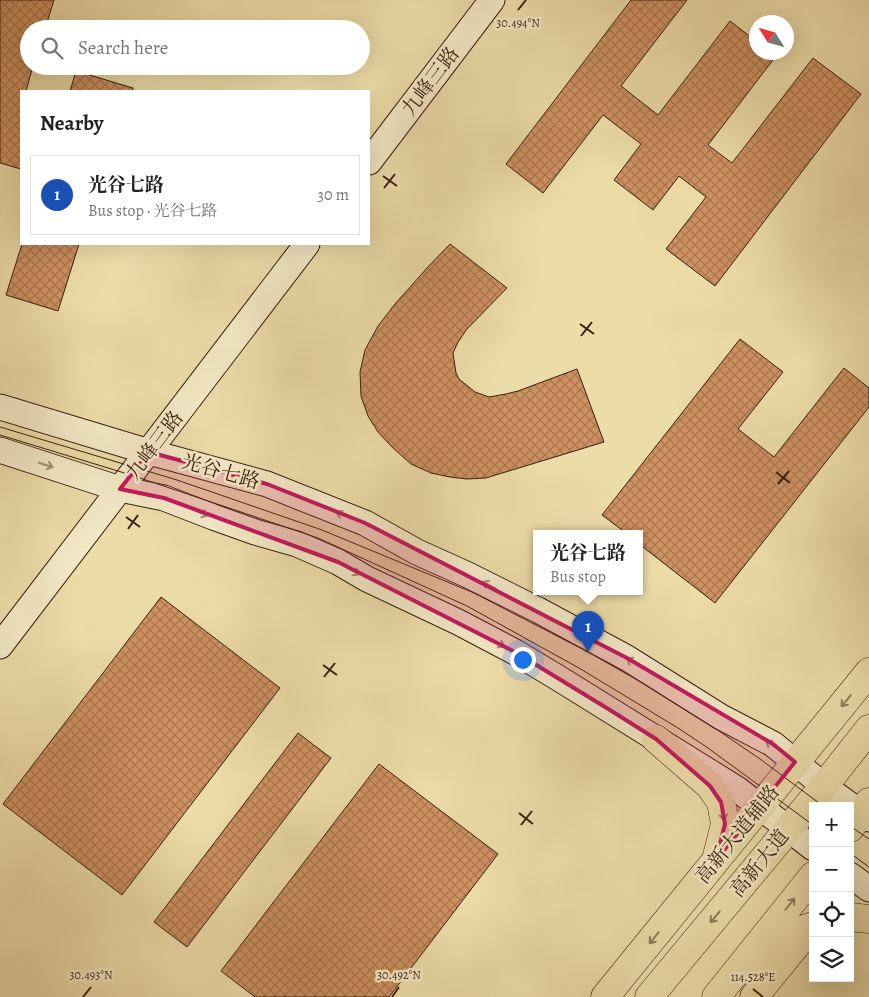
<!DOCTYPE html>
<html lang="en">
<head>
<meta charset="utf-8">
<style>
	body { margin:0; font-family:Alegreya,"Noto Serif SC",serif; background:#f6f6f6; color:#222 }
	.controls { position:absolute; right:15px; bottom:15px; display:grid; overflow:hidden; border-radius:0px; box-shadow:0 5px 20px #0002 }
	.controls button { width:45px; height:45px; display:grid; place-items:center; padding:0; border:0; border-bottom:1px solid #e0e0e0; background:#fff; color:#222; font:25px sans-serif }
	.compass { position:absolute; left:749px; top:15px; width:45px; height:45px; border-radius:50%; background:#fff; box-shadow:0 5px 20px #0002; rotate:307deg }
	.you { position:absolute; left:522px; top:659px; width:18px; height:18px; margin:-12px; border:4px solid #fff; border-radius:50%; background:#1a73e8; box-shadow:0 0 0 8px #1a73e833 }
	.badge { display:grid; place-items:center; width:32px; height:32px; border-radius:50%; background:#1a73e8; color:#fff; font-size:16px; font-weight:700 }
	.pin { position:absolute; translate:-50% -41px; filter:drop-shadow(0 1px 2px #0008) }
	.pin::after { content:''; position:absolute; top:26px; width:18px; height:15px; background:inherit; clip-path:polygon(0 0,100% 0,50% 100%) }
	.popup { position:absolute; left:533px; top:530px; width:110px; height:65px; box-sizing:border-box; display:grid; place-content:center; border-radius:0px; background:#fff; filter:drop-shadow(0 1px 4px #0005); font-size:16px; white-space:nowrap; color:#767676 }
	.popup b { font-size:19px; color:#222 }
	.popup::after { content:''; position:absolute; left:50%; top:100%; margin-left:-10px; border:10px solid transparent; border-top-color:#fff }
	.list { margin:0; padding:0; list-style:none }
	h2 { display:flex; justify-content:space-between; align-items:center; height:65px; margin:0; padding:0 20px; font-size:21px }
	h2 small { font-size:16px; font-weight:400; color:#767676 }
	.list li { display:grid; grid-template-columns:32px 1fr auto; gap:15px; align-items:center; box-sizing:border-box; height:80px; margin:0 10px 10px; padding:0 10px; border:1px solid #e0e0e0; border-radius:0px }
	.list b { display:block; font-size:19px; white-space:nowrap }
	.list p { margin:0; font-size:16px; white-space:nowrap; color:#767676 }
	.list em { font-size:16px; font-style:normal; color:#767676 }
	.icon { flex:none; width:28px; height:28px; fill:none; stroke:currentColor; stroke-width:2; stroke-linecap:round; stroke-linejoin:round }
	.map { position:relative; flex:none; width:869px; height:997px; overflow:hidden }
	.search { position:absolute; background:#fff; box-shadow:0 5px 20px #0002; left:20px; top:20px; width:350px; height:55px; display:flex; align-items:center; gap:12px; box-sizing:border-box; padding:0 18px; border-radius:28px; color:#767676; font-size:19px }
	.panel { position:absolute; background:#fff; box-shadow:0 5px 20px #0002; left:20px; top:90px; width:350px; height:155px; border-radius:0px }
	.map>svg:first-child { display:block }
	.building { fill:url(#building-cross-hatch); stroke:#3a1e0f }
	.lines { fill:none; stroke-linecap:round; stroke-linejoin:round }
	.secondary-casing { stroke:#3a1e0f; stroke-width:27 }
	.primary-casing { stroke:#3a1e0f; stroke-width:29 }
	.highway-casing { stroke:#3a1e0f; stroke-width:29 }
	.secondary { stroke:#f3e8c6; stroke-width:25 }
	.primary { stroke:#ecdca8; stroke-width:28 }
	.highway { stroke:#ecdca8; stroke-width:28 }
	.tram { stroke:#3a1e0f; stroke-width:1 }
	.oneway { stroke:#a08d74 }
	.oneway2 { stroke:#937d5c }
	.marked { fill:#c2185b; fill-opacity:0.2; stroke:#c2185b; stroke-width:4; stroke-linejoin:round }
	.ticks { fill:none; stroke:#3a1e0f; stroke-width:2 }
	.labels { text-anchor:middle; stroke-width:5; stroke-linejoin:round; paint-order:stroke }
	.street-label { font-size:20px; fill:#3a1e0f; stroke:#f3e8c6 }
	.ticks-label { font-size:12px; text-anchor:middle; fill:#3a1e0f; stroke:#f3e8c6; stroke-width:5; stroke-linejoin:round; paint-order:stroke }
</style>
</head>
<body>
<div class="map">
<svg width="869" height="997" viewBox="0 0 869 997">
	<defs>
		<pattern id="building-cross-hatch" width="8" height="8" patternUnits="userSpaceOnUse" patternTransform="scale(1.25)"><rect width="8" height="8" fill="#ce9160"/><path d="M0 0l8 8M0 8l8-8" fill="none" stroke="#a8764e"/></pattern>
	</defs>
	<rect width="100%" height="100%" fill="#ecdca8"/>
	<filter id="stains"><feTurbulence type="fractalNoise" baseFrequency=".004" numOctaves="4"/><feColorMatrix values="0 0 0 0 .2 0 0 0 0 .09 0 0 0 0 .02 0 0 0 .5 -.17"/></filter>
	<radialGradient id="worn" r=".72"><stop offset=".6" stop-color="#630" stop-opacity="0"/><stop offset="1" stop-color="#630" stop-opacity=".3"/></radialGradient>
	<g class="building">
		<polygon points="0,0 54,0 45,29 29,29 29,66 33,66 26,91 21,91 21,169 0,163"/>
		<polygon points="631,0 687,0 621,86 658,115 730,21 756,41 756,52 779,52 708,145 732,163 813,58 861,94 715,286 666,249 706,197 679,176 653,210 614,180 641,144 603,115 543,193 506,164"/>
		<polygon points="76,71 133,88 133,91 70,91"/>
		<polygon points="22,244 79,244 58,311 6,295"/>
		<polygon points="450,244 507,288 467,329 458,342 453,353 456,373 459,379 475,392 489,397 506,394 518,391 577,369 604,442 486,478 467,479 450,477 431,473 411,464 392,447 378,432 368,416 361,396 360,372 365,350 378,326 395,304 427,268"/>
		<polygon points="740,339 783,372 738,429 774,457 844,368 869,388 869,407 715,603 639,544 639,533 626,533 602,515"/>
		<polygon points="161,597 280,688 122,895 3,804"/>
		<polygon points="298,733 331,758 187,947 154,922"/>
		<polygon points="379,764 498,854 389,997 255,997 221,971"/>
	</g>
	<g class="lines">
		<defs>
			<g id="secondary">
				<polyline points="369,162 492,0"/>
				<polyline points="0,407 149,452 267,484 365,523 417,552 468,575 538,610 627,658 721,717 773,744 824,786 869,819"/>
				<polyline points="0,450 120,489 164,498 213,517 255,532 297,544 338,562 367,579 458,622 515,652 555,676 737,789 813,848"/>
				<polyline points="0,646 307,244"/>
				<polyline points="850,875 869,889"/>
			</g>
			<g id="primary">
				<polyline points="656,739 710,786 721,802 725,824 717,856"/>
				<polyline points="850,917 869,919"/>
				<polyline points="752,960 778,938 813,926"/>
				<polyline points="605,997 869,672"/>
				<polyline points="754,997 802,938 813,929"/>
			</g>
			<g id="highway">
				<polyline points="850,828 861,814 869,802"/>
				<polyline points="649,997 824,786 869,729"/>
				<polyline points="716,997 813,876"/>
			</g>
		</defs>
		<use href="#secondary" class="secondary-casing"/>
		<use href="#primary" class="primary-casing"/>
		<use href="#highway" class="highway-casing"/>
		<use href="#secondary" class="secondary"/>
		<use href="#primary" class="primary"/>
		<use href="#highway" class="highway"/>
		<g class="tram">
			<polyline points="0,427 177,480 322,530 474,593 588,652 639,681 719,731 760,759 823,806"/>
			<polyline points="0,435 131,475 318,538 467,606 579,668 678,728 708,748 813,825"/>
			<polyline points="850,826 869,839"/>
			<polyline points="850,853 869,867"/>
		</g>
	</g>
	<defs><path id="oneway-shaft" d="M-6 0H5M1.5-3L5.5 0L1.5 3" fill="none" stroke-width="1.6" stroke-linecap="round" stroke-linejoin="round" transform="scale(1.25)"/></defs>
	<g class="oneway">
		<use href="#oneway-shaft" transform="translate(46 465) rotate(18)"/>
		<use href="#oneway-shaft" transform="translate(201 513) rotate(22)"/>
		<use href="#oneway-shaft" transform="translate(343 515) rotate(-158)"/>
		<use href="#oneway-shaft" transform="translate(353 571) rotate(31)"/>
		<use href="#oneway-shaft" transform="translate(489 585) rotate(-153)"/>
		<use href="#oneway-shaft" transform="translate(498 643) rotate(28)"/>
		<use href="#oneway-shaft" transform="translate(633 662) rotate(-149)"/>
		<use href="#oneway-shaft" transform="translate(772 745) rotate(-147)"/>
	</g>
	<g class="oneway2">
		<use href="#oneway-shaft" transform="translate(846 701) rotate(129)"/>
		<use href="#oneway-shaft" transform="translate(723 813) rotate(81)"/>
		<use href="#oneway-shaft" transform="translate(790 904) rotate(-51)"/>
		<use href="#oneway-shaft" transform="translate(715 917) rotate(130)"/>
		<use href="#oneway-shaft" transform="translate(654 938) rotate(129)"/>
	</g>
	<path class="marked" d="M149,452L267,484L365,523L627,658L773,744L795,762L716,860L725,824L721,802L710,786L656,739L610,710L515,652L338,562L164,498L120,489Z"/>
	<path class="ticks" d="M518,10L526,0M383,176L397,186M384,188L395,174M580,324L594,334M581,336L592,322M776,472L790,483M778,484L789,471M126,517L140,527M128,529L138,515M323,665L337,675M324,677L335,663M519,813L533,824M521,825L532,811M753,989L763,997M83,997L91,987M392,997L399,987"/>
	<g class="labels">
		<g class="street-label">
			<text transform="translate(430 81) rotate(-53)" y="7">九峰三路</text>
			<text transform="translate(154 445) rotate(-53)" y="7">九峰三路</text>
			<text transform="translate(221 471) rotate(16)" y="7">光谷七路</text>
			<text transform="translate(737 834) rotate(-51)" y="7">高新大道辅路</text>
			<text transform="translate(759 863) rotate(-51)" y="7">高新大道</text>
		</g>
	</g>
	<g class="ticks-label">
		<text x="518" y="27">30.494°N</text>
		<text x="91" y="979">30.493°N</text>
		<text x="399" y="979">30.492°N</text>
		<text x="753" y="981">114.528°E</text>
	</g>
	<rect width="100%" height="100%" filter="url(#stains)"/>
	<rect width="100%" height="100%" fill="url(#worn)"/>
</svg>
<div class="controls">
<button>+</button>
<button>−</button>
<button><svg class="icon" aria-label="locate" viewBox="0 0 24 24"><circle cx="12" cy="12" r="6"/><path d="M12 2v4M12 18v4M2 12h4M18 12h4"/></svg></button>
<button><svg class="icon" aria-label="layers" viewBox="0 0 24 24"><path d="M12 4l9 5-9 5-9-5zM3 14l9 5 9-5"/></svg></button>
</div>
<svg class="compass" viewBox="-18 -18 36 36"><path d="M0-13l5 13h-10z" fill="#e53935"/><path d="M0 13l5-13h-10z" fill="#767676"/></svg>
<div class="you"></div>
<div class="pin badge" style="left:588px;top:652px;background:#1a4fb4">1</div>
<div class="popup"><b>光谷七路</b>Bus stop</div>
<div class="search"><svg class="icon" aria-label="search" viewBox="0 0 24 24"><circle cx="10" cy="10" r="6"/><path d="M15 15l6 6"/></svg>Search here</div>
<section class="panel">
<h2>Nearby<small></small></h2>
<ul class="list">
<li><span class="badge" style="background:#1a4fb4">1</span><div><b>光谷七路</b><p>Bus stop · 光谷七路</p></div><em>30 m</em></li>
</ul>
</section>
</div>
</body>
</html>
